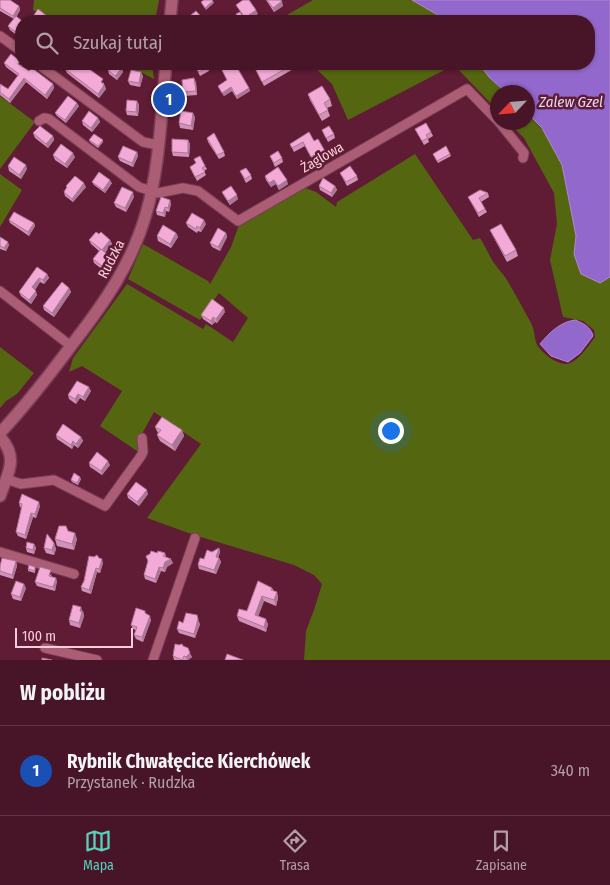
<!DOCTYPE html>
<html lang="pl">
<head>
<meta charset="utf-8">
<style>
	body { margin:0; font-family:"Fira Sans Condensed",sans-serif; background:#4f1d30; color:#f1f3f6 }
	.compass { position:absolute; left:490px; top:85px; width:45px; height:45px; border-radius:50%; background:#481428; box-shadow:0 1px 4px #0004; rotate:244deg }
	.scale { position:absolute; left:15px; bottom:12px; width:118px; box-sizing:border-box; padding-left:5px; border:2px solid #faced9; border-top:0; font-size:14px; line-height:18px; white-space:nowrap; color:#faced9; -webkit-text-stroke:4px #601b35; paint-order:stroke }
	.you { position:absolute; left:390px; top:430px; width:18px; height:18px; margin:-12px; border:4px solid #fff; border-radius:50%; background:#1a73e8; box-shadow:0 0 0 8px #1a73e833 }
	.badge { display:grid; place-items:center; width:32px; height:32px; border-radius:50%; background:#5bcebc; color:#fff; font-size:16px; font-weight:700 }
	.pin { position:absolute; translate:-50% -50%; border:2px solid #fff; box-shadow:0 1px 5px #0006 }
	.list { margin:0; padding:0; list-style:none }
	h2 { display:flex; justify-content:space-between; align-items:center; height:65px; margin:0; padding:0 20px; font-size:21px }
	h2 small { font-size:16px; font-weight:400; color:#b19ea8 }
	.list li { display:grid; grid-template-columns:32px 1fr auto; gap:15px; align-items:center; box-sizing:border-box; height:90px; padding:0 20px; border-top:1px solid #603345 }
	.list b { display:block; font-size:19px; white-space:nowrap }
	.list p { margin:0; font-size:16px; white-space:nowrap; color:#b19ea8 }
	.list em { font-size:16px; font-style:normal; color:#b19ea8 }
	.icon { flex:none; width:28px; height:28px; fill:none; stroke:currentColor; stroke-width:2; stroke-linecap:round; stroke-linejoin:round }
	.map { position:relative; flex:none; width:610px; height:660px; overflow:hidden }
	.search { position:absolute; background:#481428; box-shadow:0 1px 4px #0004; left:15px; right:15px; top:15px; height:55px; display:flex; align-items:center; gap:12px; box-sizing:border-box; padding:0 18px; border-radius:20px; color:#b19ea8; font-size:19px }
	.sheet { height:155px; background:#481428 }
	nav { display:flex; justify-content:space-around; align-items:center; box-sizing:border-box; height:70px; border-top:1px solid #603345; background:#481428; font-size:14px; color:#b19ea8 }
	nav a { display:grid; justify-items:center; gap:2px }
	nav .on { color:#5bcebc }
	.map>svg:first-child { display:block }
	.green { fill:#546610 }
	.water { fill:#9368cc; stroke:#b287d0 }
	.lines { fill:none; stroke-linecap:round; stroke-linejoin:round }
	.street-casing { stroke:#793e55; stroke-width:11 }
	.secondary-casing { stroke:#793e55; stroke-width:14 }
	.street { stroke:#aa5d74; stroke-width:9 }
	.secondary { stroke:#aa5d74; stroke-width:11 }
	.wall { fill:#d192b9 }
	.shaded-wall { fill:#aa7796 }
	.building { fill:#f3aad7; stroke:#aa7796 }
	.labels { text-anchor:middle; stroke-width:5; stroke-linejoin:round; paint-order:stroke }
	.street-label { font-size:14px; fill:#faced9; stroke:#601b35 }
	.water-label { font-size:15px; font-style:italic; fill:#e1d8f2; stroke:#601b35 }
</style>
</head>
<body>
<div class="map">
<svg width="610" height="660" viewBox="0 0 610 660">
	<rect width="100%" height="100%" fill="#601b35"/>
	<g class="green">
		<polygon points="34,0 159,0 155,21 56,21 33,10"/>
		<polygon points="313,0 412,0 448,21 281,21 280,19"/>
		<polygon points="126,64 152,64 154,79 127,65"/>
		<polygon points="311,64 479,64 489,77 504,92 498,92 497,110 454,65 348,120 332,84"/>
		<polygon points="0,96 35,122 0,169"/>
		<path d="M528,115L544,131L562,165L576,236L574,254L600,283L610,277V660H304L306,631L314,610L322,584L314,575L294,565L194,535L147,518L201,444L154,412L138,441L140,453L100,426L122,391L82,366L69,372L73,358L127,284L203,329L206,324L233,342L248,318L219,293L200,320L128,279L143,244L208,281L210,284L231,247L240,222L303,187L316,192L336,207L337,202L415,154L473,240L480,238C484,244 487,251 491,258C495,266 502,272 507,280C515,294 523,308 531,323C535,330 534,338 537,345C542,353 555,363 565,364C576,365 589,345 595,337L594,330L583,321L563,317L550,260L557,224L554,193L524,138L509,123L528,122Z"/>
		<polygon points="0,174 22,190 0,227"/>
		<polygon points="0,347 34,373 17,394 6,401 0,408"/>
	</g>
	<g class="water">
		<polygon points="412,0 610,0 610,277 600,283 581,274 574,254 576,236 562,165 542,128 528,114 528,92 505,92 489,77 479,64 589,64 589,21 448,21"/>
		<path d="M575,320C583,323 591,327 593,336L580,353L568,362L551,356L540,344C549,333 560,322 575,320Z"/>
	</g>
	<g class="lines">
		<defs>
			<g id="street">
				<polyline points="0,36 21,51"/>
				<polyline points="38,64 143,142 158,145"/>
				<polyline points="39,121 44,118 49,119 139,187 158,193 183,188 198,191 238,221 467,89 498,121"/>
				<polyline points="499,122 524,153 523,158"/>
				<polyline points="0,291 71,346"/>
				<polyline points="6,479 21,484 54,480 105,506 141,456 143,452 142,438"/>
				<polyline points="0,552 74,574"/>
				<polyline points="45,648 97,660"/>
				<polyline points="153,660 195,538"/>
			</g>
			<g id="secondary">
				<polyline points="170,21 172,0"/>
				<path d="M0,433C27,404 51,373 74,342C105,302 132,263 146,214C160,166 161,113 166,64"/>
				<path d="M0,437C19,458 8,473 0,496"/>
			</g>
		</defs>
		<use href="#street" class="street-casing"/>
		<use href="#secondary" class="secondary-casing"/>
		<use href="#street" class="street"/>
		<use href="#secondary" class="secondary"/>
	</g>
	<g class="wall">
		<polygon points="0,0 19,6 20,10 16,17 21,21 21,34 19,37 10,30 8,26 14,19 0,11"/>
		<polygon points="266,0 280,0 283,6 274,12"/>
		<polygon points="4,63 22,65 21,66 29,71 53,84 54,88 47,99 26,82 10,103 0,95 0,84 8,89 18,76 6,67"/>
		<polygon points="113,64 124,64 124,65 122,68 123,72 117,80 109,74 108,70"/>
		<polygon points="293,64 295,68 264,86 256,70"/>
		<polygon points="195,66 208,67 209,71 200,76"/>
		<polygon points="65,69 104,83 104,84 106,89 99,98 67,73"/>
		<polygon points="222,70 249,88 250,91 237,99 232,91 224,96 218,86 227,80"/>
		<polygon points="143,76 140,87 130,85 128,81"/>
		<polygon points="196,82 197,95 184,96 183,92"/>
		<polygon points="308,94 330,99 332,106 327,108 330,116 322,121 310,100"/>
		<polygon points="137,101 139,105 138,116 127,115 126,111"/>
		<polygon points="79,106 66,123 57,116 55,113"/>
		<polygon points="195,117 193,130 180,128 179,123"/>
		<polygon points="98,118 100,122 92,132 83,125 82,121"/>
		<polygon points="415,129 431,132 433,136 428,139 429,142 424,145"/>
		<polygon points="322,130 334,134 335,138 328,142"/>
		<polygon points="33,133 53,136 54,140 48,148 35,138"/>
		<polygon points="207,138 224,152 225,156 219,159 208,142"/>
		<polygon points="89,140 103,142 98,148 90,142"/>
		<polygon points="188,140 190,144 189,157 173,156 172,152"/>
		<polygon points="314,141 326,153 327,156 318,162 316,158 313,160 305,146 294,152 290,144"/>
		<polygon points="137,152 138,156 133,167 120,161 118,157"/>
		<polygon points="433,154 450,154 451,156 438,163"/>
		<polygon points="53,155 75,157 67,168 55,160"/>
		<polygon points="270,156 282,158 283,162 275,167"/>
		<polygon points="194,159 205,166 207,169 204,171 206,175 197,181 190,167 196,163"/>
		<polygon points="8,166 27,169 21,179 9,171"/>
		<polygon points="240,171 251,175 252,179 246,183"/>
		<polygon points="340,173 357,176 358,180 347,186"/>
		<polygon points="265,176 288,184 279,190 276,184 271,187 266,180"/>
		<polygon points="92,182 112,183 105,193 94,185"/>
		<polygon points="66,186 86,187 73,202 65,196 64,192 67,188"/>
		<polygon points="319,186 335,186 337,190 332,197 320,190"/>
		<polygon points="222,192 238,199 230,205 224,196"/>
		<polygon points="488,193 489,197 481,202 487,212 479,217 468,197"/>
		<polygon points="134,197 126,212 116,207 114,203"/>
		<polygon points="170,200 171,204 169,212 166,211 165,217 157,215 156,211"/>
		<polygon points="9,220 34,223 35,226 29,236 10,223"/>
		<polygon points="186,223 206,224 201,232 198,231 197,233 188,227"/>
		<polygon points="490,230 516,250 518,256 507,262 493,236"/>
		<polygon points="176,233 178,237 171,248 158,241 157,236"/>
		<polygon points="226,233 227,237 220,251 212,247 210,243"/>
		<polygon points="99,234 110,240 112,244 105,253 111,260 103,270 94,263 93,259 99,251 91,244 89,240"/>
		<polygon points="0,237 9,245 6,251 0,249"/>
		<polygon points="37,267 47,274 49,278 44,284 40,282 35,290 37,295 31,304 21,296 19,292"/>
		<polygon points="69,288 71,292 54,317 44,310 43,306"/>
		<polygon points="225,312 217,323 215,322 212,325 203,319 201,315"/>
		<polygon points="91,391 85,401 80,398 76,404 69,399 68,395"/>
		<polygon points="155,427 182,430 184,436 175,451 160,441 157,435 158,433"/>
		<polygon points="56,435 81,437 83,441 78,448 74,445 72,449 57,439"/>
		<polygon points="89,463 110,465 102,475 90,467"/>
		<polygon points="81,479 78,485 72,482 71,480"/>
		<polygon points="127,494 148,494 139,506 128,498"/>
		<polygon points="19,503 40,506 36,518 33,517 26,539 18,536 16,532 22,508 20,507"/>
		<polygon points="68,531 77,539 74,550 57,546 55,539"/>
		<polygon points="54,543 56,549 54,555 46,553 44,548"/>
		<polygon points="34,544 36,548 34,554 27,552 26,548"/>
		<polygon points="219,548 220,552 218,558 219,558 221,562 216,574 199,569 198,565 212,552"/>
		<polygon points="157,553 165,553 166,557 173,563 167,567 165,572 161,571 156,583 145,579 144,575 148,561"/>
		<polygon points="99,558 103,563 100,573 97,572 91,594 82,591 81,587"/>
		<polygon points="16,561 17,566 13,579 0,575 0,566"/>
		<polygon points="35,567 35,573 28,571 28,569"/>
		<polygon points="52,574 51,576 57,581 55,591 37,586 35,582"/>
		<polygon points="258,581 272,588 274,591 277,592 278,598 276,606 264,601 258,616 268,624 266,632 239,621 237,616 247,611"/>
		<polygon points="26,588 21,601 13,599 11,594"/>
		<polygon points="83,611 84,616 80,628 70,625 69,620"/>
		<polygon points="147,614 151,620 143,642 136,639 134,635 136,630 133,629 131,625"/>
		<polygon points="183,623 200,624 195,638 179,633 177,629"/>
		<polygon points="183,646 192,657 188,660 174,660 173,656"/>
	</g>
	<g class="shaded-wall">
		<polygon points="213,1 214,3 206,10 205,8"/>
		<polygon points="282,1 283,6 274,12 273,8"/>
		<polygon points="19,6 20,10 15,20 13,16"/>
		<polygon points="256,10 258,14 248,21 246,21 245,18"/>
		<polygon points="21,28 21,34 19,37 17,33"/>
		<polygon points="121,64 124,64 124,65 122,68 123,72 117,80 115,76 119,67"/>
		<polygon points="141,72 143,76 140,87 139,83"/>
		<polygon points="24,78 26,82 10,103 9,99"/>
		<polygon points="194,78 196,82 197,95 196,91"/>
		<polygon points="53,84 54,88 47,99 45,95"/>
		<polygon points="104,85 106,89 99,98 98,94"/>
		<polygon points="231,87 232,91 224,96 222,93"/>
		<polygon points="249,88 250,91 237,99 236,96"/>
		<polygon points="137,101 139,105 138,116 136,112"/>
		<polygon points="77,103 79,106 66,123 65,120"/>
		<polygon points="193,113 195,117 193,130 191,126"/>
		<polygon points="98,118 100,122 92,132 91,128"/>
		<polygon points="53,136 54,140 48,148 46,144"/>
		<polygon points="103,140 103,142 98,148 98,146"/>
		<polygon points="188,140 190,144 189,157 188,153"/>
		<polygon points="137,152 138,156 133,167 132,163"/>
		<polygon points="73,153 75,157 67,168 65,164"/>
		<polygon points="26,165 27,169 21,179 19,175"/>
		<polygon points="110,180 112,183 105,193 103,190"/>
		<polygon points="274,180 276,184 271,187 269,183"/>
		<polygon points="287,180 288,184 279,190 278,186"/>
		<polygon points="84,183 86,187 73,202 72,199"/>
		<polygon points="335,186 337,190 332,197 331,193"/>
		<polygon points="133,192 134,197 126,212 125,208"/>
		<polygon points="237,195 238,199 230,205 228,201"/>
		<polygon points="170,200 171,204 169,212 168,208"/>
		<polygon points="165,207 166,211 165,217 163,213"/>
		<polygon points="204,220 206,224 201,232 200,228"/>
		<polygon points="34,223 35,226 29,236 28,232"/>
		<polygon points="176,233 178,237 171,248 170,244"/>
		<polygon points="226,233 227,237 220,251 218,247"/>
		<polygon points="110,240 112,244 104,254 102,250"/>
		<polygon points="8,242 9,245 6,251 4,248"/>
		<polygon points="109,256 111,260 103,270 102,266"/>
		<polygon points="47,274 49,278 44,284 43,280"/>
		<polygon points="39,278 40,282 33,292 32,287"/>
		<polygon points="69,288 71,292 54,317 52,313"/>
		<polygon points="36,291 37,295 31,304 29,300"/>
		<polygon points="224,308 225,312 217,323 216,319"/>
		<polygon points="213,317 215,322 212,325 211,321"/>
		<polygon points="89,387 91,391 85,401 83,397"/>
		<polygon points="78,394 80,398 76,404 75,399"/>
		<polygon points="182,430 184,436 175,451 172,445"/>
		<polygon points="81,437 83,441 78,448 76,444"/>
		<polygon points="73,441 74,445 72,449 71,445"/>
		<polygon points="108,461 110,465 102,475 101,471"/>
		<polygon points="80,477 81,479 78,485 77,483"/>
		<polygon points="147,490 148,494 139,506 137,502"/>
		<polygon points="39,502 40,506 36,518 35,514"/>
		<polygon points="31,513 33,517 26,539 25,535"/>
		<polygon points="75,533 77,539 74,550 72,544"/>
		<polygon points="54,543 56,549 54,555 52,550"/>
		<polygon points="34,544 36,548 34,554 33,550"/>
		<polygon points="219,548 220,552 217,561 216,557"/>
		<polygon points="219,558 221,562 216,574 214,570"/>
		<polygon points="102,559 103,563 100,573 99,569"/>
		<polygon points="171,559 173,563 167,567 165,572 163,568 165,562"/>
		<polygon points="16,561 17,566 13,579 12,575"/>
		<polygon points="159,567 161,571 156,583 155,579"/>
		<polygon points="96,568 97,572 91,594 89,590"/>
		<polygon points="56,578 57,581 55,591 53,587"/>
		<polygon points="24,584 26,588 21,601 20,597"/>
		<polygon points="277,592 278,598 276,606 274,600"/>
		<polygon points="262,596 264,601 257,620 255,615"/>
		<polygon points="81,607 84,616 80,628 79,623"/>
		<polygon points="150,616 151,620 143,642 142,637"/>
		<polygon points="198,619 200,624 195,638 194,634"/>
		<polygon points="266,619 268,624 266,632 264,627"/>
		<polygon points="190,653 192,657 188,660 187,660 186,657"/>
	</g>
	<g class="building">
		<polygon points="0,0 10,0 19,6 13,16 0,8"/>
		<polygon points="204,0 212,0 213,1 205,8 201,2"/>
		<polygon points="243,0 249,0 256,10 245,18 236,5"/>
		<polygon points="267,0 280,0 282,1 273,8"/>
		<polygon points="38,9 52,20 51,21 38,21 32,18"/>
		<polygon points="196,11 204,20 202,21 188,21 186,19"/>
		<polygon points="240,12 246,21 240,21 236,14"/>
		<polygon points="16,16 22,21 21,21 21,28 17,33 8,26"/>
		<polygon points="11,54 20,61 18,64 29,71 32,68 53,84 45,95 24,78 9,99 0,92 0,84 8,89 19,74 4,63"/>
		<polygon points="69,64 82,64 103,79 101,82 104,85 98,94 65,69"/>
		<polygon points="113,64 121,64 119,67 122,68 115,76 108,70"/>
		<polygon points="198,64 206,64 208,67 199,72 195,66"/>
		<polygon points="234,64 235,64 249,88 236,96 231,87 222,93 218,86 227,80 222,70"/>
		<polygon points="266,64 294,64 262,82 256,70"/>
		<polygon points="131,70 141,72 139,83 128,81"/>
		<polygon points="194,78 196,91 183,92 182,80"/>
		<polygon points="322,86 330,99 324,103 328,110 319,115 308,94"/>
		<polygon points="68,96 77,103 65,120 55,113"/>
		<polygon points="127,100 137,101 136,112 126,111"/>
		<polygon points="89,111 98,118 91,128 82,121"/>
		<polygon points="181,111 193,113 191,126 179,123"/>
		<polygon points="426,123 431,132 426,135 428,138 422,141 415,129"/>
		<polygon points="40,126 53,136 46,144 33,133"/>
		<polygon points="329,126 334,134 326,138 322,130"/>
		<polygon points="309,132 314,141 318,139 326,153 316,158 314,155 311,157 303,142 292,148 290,144"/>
		<polygon points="214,133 224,152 217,155 207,138"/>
		<polygon points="94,134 103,140 98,146 89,140"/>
		<polygon points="172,139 188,140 188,153 172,152"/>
		<polygon points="61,144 73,153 65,164 53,155"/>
		<polygon points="123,146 137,152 132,163 118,157"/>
		<polygon points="446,146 450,154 437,161 433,154"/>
		<polygon points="278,151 282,158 274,163 270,156"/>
		<polygon points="200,156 205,166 202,168 205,172 195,177 190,167 196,163 194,159"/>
		<polygon points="14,157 26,165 19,175 8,166"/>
		<polygon points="350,166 357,176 346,182 340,173"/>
		<polygon points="278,167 287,180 278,186 274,180 269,183 265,176"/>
		<polygon points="246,168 251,175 245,179 240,171"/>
		<polygon points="99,172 110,180 103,190 92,182"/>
		<polygon points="75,176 84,183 72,199 64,192 67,187 66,186"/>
		<polygon points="323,178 335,186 331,193 319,186"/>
		<polygon points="231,186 237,195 228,201 222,192"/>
		<polygon points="122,187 133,192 125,208 114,203"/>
		<polygon points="480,190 488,193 479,198 485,209 478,213 468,197"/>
		<polygon points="161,197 170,200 168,208 165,207 163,213 156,211"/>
		<polygon points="14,212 34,223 28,232 9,220"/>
		<polygon points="192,213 204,220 200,228 197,226 196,229 186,223"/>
		<polygon points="501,224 516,250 505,256 490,230"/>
		<polygon points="163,225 176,233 170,244 157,236"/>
		<polygon points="218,228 226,233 218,247 210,243"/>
		<polygon points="96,232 99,234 101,232 110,240 102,250 89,240"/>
		<polygon points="0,237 8,242 4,248 0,246"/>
		<polygon points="101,249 109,256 102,266 93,259"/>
		<polygon points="37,267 47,274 43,280 39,278 32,287 36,291 29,300 19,292"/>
		<polygon points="62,282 69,288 52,313 43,306"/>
		<polygon points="212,299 224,308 216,319 213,317 211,321 201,315"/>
		<polygon points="77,381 89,387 83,397 78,394 75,399 68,395"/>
		<polygon points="162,417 182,430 172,445 157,435 161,430 155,427"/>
		<polygon points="63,424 81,437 76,444 73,441 71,445 56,435"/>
		<polygon points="97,452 108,461 101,471 89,463"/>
		<polygon points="74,473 80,477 77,483 71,480"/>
		<polygon points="136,482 147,490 137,502 127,494"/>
		<polygon points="22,494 39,502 35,514 31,513 25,535 16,532 21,510 22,504 19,503"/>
		<polygon points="59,526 66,526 68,531 75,533 72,544 55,539"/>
		<polygon points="47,534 54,543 52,550 44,548"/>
		<polygon points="27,542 34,544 33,550 26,548"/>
		<polygon points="219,548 216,557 219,558 214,570 198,565 200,558 204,559 207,550 212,552"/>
		<polygon points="151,551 157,553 158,551 165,553 163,556 171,559 165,562 163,568 159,567 155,579 144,575 148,561 146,556 150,554"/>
		<polygon points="97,555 99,558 102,559 99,569 96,568 89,590 81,587 84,581 89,556 94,557"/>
		<polygon points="2,558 16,561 12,575 0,571 0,566"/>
		<polygon points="29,565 35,567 35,571 28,569"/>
		<polygon points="40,567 51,570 49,576 56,578 53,587 35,582"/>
		<polygon points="16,581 24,584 20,597 11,594"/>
		<polygon points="258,581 272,588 271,590 277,592 274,600 262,596 255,615 266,619 264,627 237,616 239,609 247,611"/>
		<polygon points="73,605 81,607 80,611 82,612 79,623 69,620"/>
		<polygon points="136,608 145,611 145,613 150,616 142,637 134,635 137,627 131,625"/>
		<polygon points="186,613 197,615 198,619 194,634 177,629 179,621 183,623"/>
		<polygon points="175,644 179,645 182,644 183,646 188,648 190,653 186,657 184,656 182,660 173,656"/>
		<polygon points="227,654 243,660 225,660"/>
		<polygon points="42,658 52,660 42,660"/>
	</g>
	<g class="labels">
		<g class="street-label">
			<text transform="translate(322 157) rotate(-30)" y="5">Żaglowa</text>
			<text transform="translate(111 259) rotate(-63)" y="5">Rudzka</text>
		</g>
		<g class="water-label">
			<text x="571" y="107">Zalew Gzel</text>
		</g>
	</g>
</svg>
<svg class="compass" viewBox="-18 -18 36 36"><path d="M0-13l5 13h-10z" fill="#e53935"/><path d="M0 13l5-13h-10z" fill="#b19ea8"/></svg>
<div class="scale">100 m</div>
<div class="you"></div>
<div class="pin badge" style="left:169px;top:99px;background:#1a4fb4">1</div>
<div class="search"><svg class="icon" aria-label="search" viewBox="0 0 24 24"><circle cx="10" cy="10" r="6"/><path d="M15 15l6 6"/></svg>Szukaj tutaj</div>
</div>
<section class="sheet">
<h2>W pobliżu<small></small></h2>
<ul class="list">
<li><span class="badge" style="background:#1a4fb4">1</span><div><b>Rybnik Chwałęcice Kierchówek</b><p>Przystanek · Rudzka</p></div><em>340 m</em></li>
</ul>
</section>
<nav>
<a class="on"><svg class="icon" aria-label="map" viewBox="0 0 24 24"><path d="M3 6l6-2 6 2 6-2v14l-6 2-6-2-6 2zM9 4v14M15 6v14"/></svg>Mapa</a>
<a><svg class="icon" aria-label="directions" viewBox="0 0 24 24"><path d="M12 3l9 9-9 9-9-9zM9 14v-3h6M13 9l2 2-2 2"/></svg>Trasa</a>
<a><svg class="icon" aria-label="saved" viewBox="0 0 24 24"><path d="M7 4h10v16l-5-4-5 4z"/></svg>Zapisane</a>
</nav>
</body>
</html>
